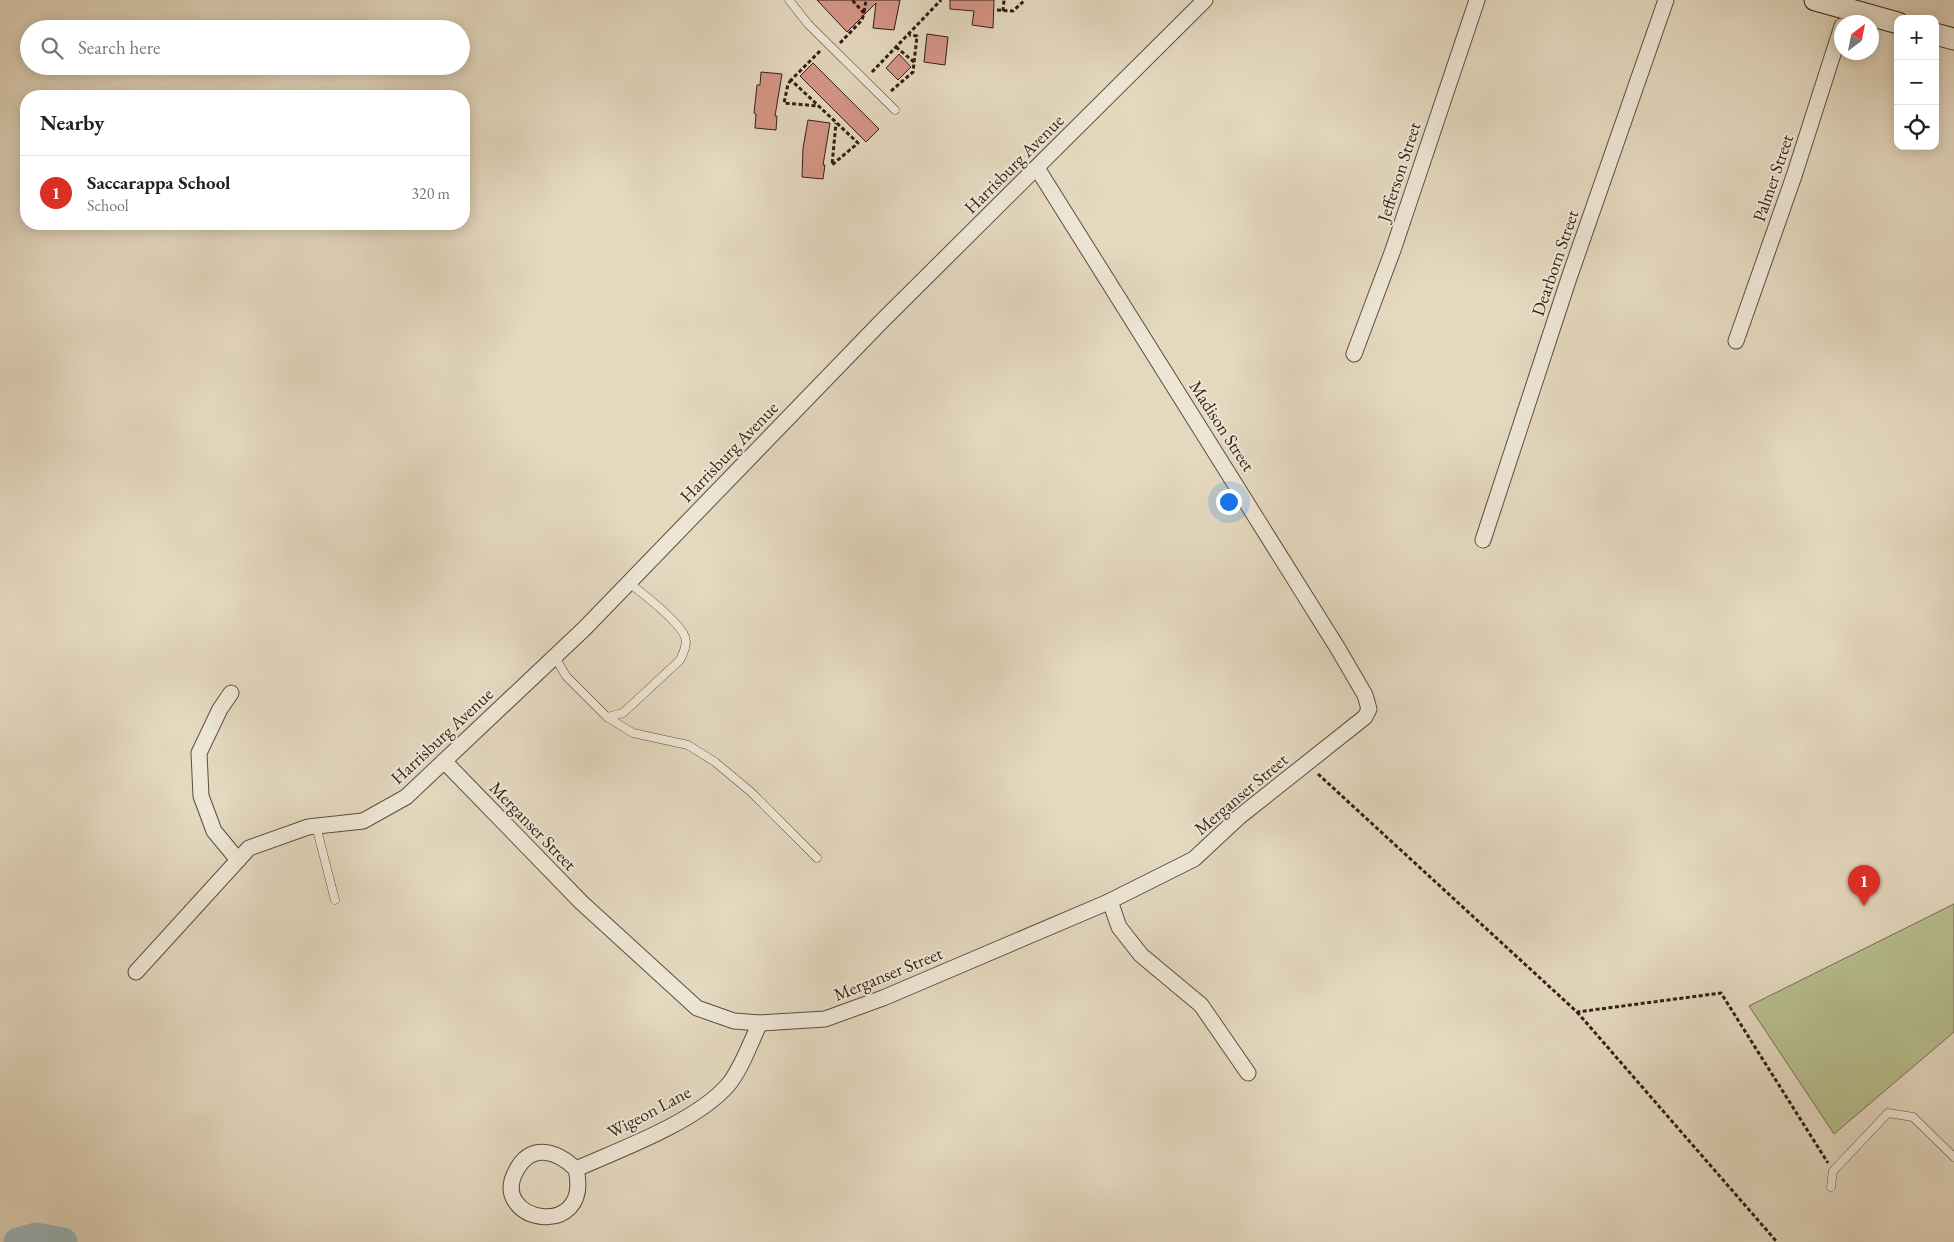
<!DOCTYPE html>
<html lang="en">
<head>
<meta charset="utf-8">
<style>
	body { margin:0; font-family:"EB Garamond",serif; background:#f6f6f6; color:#222 }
	.controls { position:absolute; right:15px; top:15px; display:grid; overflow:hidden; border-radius:10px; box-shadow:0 2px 12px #0003 }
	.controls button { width:45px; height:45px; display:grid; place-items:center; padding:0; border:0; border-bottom:1px solid #e0e0e0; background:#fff; color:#222; font:25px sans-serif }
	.compass { position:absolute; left:1834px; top:15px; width:45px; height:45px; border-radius:50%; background:#fff; box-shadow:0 2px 12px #0003; rotate:32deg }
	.you { position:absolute; left:1228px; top:501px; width:18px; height:18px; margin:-12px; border:4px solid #fff; border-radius:50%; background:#1a73e8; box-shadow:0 0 0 8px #1a73e833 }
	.badge { display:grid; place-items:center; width:32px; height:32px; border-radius:50%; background:#d93025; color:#fff; font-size:16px; font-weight:700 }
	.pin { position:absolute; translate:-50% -41px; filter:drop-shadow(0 1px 2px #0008) }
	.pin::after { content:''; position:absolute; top:26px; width:18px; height:15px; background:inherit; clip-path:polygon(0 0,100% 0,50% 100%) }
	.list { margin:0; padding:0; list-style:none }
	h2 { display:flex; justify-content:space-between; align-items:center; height:65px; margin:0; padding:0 20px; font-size:21px }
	h2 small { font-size:16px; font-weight:400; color:#767676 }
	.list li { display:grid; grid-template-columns:32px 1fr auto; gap:15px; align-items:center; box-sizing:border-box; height:75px; padding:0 20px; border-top:1px solid #e0e0e0 }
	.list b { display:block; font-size:19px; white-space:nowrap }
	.list p { margin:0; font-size:16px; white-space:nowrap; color:#767676 }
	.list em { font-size:16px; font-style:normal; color:#767676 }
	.icon { flex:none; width:28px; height:28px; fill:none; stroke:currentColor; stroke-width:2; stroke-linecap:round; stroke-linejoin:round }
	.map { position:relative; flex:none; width:1954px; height:1242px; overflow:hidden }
	.search { position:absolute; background:#fff; box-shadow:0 2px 12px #0003; left:20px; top:20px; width:450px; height:55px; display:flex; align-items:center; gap:12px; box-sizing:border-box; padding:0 18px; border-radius:28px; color:#767676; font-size:19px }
	.panel { position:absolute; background:#fff; box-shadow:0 2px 12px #0003; left:20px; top:90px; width:450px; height:140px; border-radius:20px }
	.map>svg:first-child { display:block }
	.green { fill:#b7be8f; stroke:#756e52 }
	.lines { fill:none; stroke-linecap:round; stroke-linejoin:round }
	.river { stroke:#9bb7bd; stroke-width:29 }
	.building { fill:#d59586; stroke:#331e16 }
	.lane-casing { stroke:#5f4c40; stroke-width:9 }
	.street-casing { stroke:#5f4c40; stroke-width:17 }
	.secondary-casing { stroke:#331e16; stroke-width:23 }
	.path { stroke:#331e16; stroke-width:3; stroke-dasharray:4 2.5; stroke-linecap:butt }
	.lane { stroke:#ede6d5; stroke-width:8 }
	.street { stroke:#ede6d5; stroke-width:15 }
	.secondary { stroke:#ede6d5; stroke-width:21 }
	.labels { text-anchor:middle; stroke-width:4; stroke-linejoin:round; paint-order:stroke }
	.street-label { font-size:18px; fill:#331e16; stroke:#ede6d5 }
</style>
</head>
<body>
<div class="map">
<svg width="1954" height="1242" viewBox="0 0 1954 1242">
	<rect width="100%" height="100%" fill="#e4d8bf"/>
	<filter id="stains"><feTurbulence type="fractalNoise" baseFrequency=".004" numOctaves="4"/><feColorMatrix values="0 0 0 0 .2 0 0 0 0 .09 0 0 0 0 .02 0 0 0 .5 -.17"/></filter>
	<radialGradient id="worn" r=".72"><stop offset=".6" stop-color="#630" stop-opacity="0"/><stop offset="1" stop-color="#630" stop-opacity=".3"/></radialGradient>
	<polygon class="green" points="1954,904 1954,1032 1834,1134 1749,1006"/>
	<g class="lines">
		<polyline class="river" points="18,1242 36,1237 63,1242"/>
	</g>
	<g class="building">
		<polygon points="817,0 900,0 894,30 873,28 876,3 847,32"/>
		<polygon points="950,0 994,0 993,28 972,25 974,11 950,9"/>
		<polygon points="927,34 948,37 945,65 924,62"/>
		<polygon points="899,54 911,67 898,80 886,68"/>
		<polygon points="813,63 879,129 866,142 800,76"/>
		<polygon points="761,72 782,74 775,116 777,116 776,130 755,128 756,114 754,113 757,85 760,85"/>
		<polygon points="808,120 830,123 823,165 825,165 823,179 802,177 803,148"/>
	</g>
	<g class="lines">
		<defs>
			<g id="lane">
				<polyline points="789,0 808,24 895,110"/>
				<path d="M555,657L566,676L607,717L623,713L680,660C683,653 688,645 685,637C680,622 641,592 628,582"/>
				<polyline points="607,717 633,733 688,745 715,762 751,792 817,858"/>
				<polyline points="316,826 335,900"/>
				<polyline points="1831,1187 1833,1171 1888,1113 1913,1117 1954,1157"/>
			</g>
			<g id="street">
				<polyline points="1736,341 1794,176 1842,26"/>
				<polyline points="1354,354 1393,250 1477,0"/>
				<polyline points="1483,540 1569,278 1666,0"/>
				<polyline points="231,693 220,709 199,753 201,796 214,831 238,860"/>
				<polyline points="444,761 581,902 697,1008 734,1021 760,1023 825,1019 883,998 1106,903 1194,859 1239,817 1365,717 1369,709 1365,695 1337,647 1037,168"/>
				<polyline points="1110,901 1119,927 1141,955 1201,1005 1248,1073"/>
				<polyline points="136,972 249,848 308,827 363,821 406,797 585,628 882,321 1205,0"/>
				<path d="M576,1169C593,1242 488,1222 516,1171C531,1142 557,1151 576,1169C621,1149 696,1122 728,1085C741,1070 751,1041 760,1023"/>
			</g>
			<g id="secondary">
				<polyline points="1815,0 1898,23"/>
				<polyline points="1935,34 1954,39"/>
			</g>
		</defs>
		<use href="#lane" class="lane-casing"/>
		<use href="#street" class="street-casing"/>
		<use href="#secondary" class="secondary-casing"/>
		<g class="path">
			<polyline points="997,10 1013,11 1025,0"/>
			<polyline points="1003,11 1004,0"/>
			<polyline points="864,12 866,0"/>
			<polyline points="840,43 862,20 864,13 852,0"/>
			<polyline points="896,47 914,62"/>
			<polyline points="820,51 791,80 858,143 832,165 836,123"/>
			<polyline points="872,72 941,0"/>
			<polyline points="791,80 788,84 784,103 818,106"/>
			<polyline points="891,91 913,72 917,36 909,35"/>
			<polyline points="1318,774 1577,1012 1721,993 1828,1163"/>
			<polyline points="1577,1012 1777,1242"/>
		</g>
		<use href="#lane" class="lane"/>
		<use href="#street" class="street"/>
		<use href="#secondary" class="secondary"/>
	</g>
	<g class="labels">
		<g class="street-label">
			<text transform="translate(1014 164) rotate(-45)" y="6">Harrisburg Avenue</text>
			<text transform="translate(1399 172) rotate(-72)" y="6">Jefferson Street</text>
			<text transform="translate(1773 178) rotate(-71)" y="6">Palmer Street</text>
			<text transform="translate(1555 263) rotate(-71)" y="6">Dearborn Street</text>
			<text transform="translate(1222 426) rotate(57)" y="6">Madison Street</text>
			<text transform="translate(729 452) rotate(-46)" y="6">Harrisburg Avenue</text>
			<text transform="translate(442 736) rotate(-43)" y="6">Harrisburg Avenue</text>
			<text transform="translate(1241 794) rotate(-40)" y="6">Merganser Street</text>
			<text transform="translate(533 826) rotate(46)" y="6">Merganser Street</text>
			<text transform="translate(888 974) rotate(-22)" y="6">Merganser Street</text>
			<text transform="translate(649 1112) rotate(-28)" y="6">Wigeon Lane</text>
		</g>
	</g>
	<rect width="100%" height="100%" filter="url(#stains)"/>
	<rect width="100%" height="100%" fill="url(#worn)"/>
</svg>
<div class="controls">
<button>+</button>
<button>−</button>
<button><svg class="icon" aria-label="locate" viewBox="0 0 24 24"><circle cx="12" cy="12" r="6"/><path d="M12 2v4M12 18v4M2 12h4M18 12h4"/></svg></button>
</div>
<svg class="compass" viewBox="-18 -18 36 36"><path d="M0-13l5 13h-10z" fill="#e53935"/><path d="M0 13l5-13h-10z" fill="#767676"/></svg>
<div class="you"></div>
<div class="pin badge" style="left:1864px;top:906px">1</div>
<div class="search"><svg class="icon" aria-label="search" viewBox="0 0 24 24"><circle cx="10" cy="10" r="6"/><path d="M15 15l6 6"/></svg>Search here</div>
<section class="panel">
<h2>Nearby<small></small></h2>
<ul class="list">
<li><span class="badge">1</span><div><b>Saccarappa School</b><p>School</p></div><em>320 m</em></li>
</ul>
</section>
</div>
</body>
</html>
